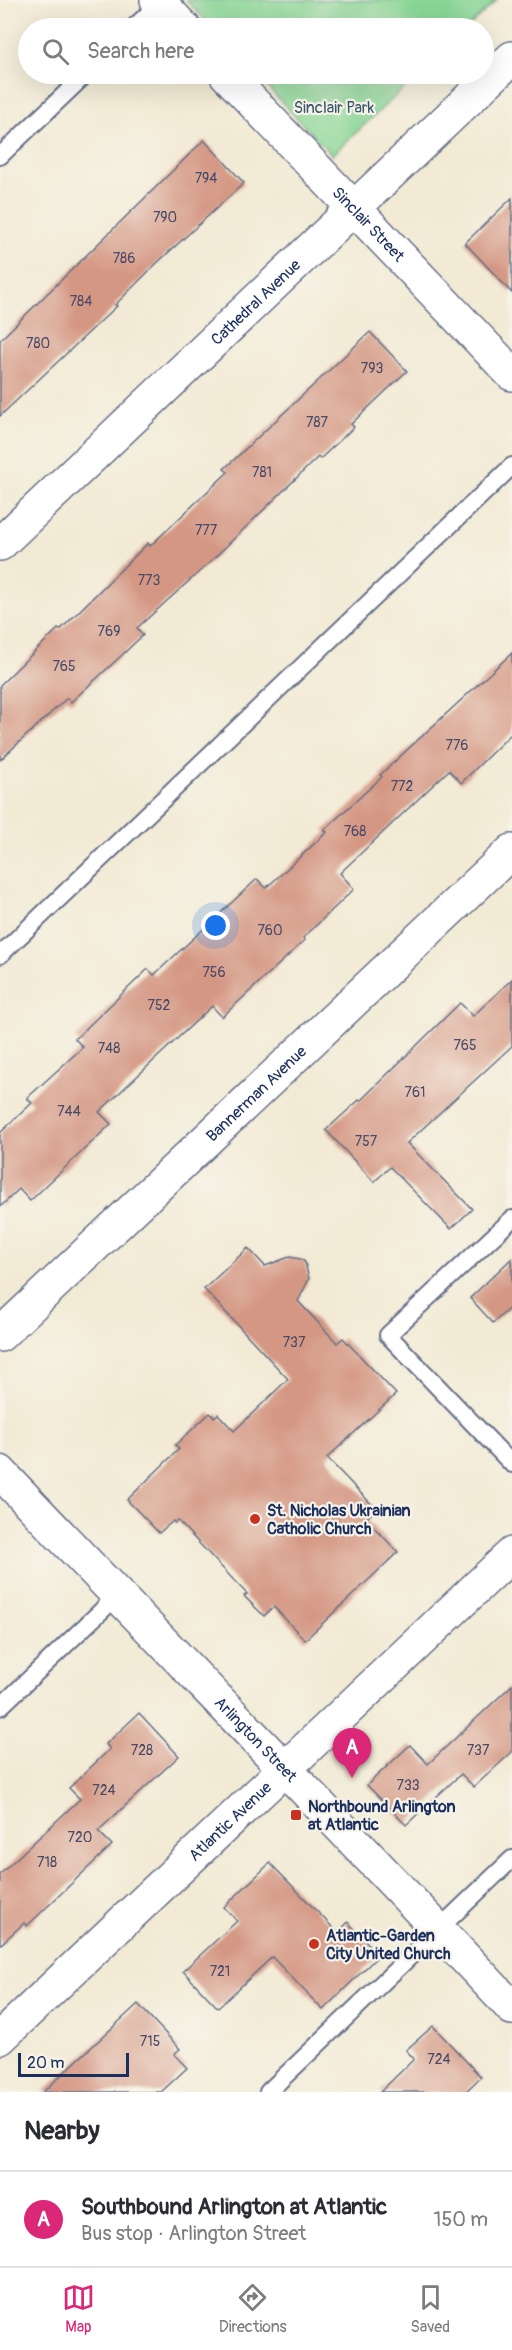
<!DOCTYPE html>
<html lang="en">
<head>
<meta charset="utf-8">
<style>
	body { margin:0; font-family:Pangolin,sans-serif; background:#f2f2f3; color:#2b2b33 }
	.scale { position:absolute; left:18px; bottom:15px; width:111px; box-sizing:border-box; padding-left:6px; border:3px solid #1b2f5e; border-top:0; font-size:16px; line-height:21px; white-space:nowrap; color:#1b2f5e; -webkit-text-stroke:4px #f7f3e8; paint-order:stroke }
	.you { position:absolute; left:216px; top:926px; width:21px; height:21px; margin:-15px; border:4px solid #fff; border-radius:50%; background:#1a73e8; box-shadow:0 0 0 9px #1a73e833 }
	.badge { display:grid; place-items:center; width:39px; height:39px; border-radius:50%; background:#db2777; color:#fff; font-size:20px; font-weight:700 }
	.pin { position:absolute; translate:-50% -50px; filter:drop-shadow(0 2px 3px #0008) }
	.pin::after { content:''; position:absolute; top:32px; width:21px; height:18px; background:inherit; clip-path:polygon(0 0,100% 0,50% 100%) }
	.list { margin:0; padding:0; list-style:none }
	h2 { display:flex; justify-content:space-between; align-items:center; height:78px; margin:0; padding:0 24px; font-size:26px }
	h2 small { font-size:20px; font-weight:400; color:#7c7c81 }
	.list li { display:grid; grid-template-columns:39px 1fr auto; gap:18px; align-items:center; box-sizing:border-box; height:96px; padding:0 24px; border-top:2px solid #e1e1e2 }
	.list b { display:block; font-size:22px; white-space:nowrap }
	.list p { margin:0; font-size:20px; white-space:nowrap; color:#7c7c81 }
	.list em { font-size:20px; font-style:normal; color:#7c7c81 }
	.icon { flex:none; width:33px; height:33px; fill:none; stroke:currentColor; stroke-width:2; stroke-linecap:round; stroke-linejoin:round }
	.map { position:relative; flex:none; width:512px; height:2092px; overflow:hidden }
	.search { position:absolute; background:#fff; box-shadow:0 6px 24px #0002; left:18px; right:18px; top:18px; height:66px; display:flex; align-items:center; gap:15px; box-sizing:border-box; padding:0 21px; border-radius:33px; color:#7c7c81; font-size:22px }
	.sheet { height:174px; background:#fff }
	nav { display:flex; justify-content:space-around; align-items:center; box-sizing:border-box; height:84px; border-top:2px solid #e1e1e2; background:#fff; font-size:16px; color:#7c7c81 }
	nav a { display:grid; justify-items:center; gap:3px }
	nav .on { color:#db2777 }
	.map>svg:first-child { display:block }
	.green { fill:#88d695; stroke:#52827a; stroke-width:1.5 }
	.building { fill:#d49783 }
	.lines { fill:none; stroke-linecap:round; stroke-linejoin:round }
	.service-casing { stroke:#667087; stroke-width:20 }
	.minor-casing { stroke:#667087; stroke-width:36 }
	.secondary-casing { stroke:#667087; stroke-width:36 }
	.service { stroke:#fff; stroke-width:16 }
	.minor { stroke:#fff; stroke-width:33 }
	.secondary { stroke:#fff; stroke-width:33 }
	.poi-dot { fill:#c8321e; stroke:#f7f3e8; stroke-width:2 }
	.labels { text-anchor:middle; stroke-width:4.5; stroke-linejoin:round; paint-order:stroke }
	.number-label { font-size:14px; fill:#494967 }
	.park-label { font-size:16px; fill:#36596c; stroke:#f7f3e8 }
	.street-label { font-size:16px; fill:#1b2f5e; stroke:#f7f3e8 }
	.poi-label { font-size:16px; font-weight:bold; fill:#1b2f5e; stroke:#f7f3e8; text-anchor:start }
</style>
</head>
<body>
<div class="map">
<svg width="512" height="2092" viewBox="0 0 512 2092">
	<rect width="100%" height="100%" fill="#f7f3e8"/>
	<filter id="ink" filterUnits="userSpaceOnUse"><feTurbulence type="fractalNoise" baseFrequency=".0167" numOctaves="2"/><feDisplacementMap in="SourceGraphic" scale="12" xChannelSelector="R" yChannelSelector="G"/><feConvolveMatrix kernelMatrix="1 2 1 2 8 2 1 2 1" color-interpolation-filters="sRGB"/></filter>
	<filter id="wash" filterUnits="userSpaceOnUse"><feTurbulence type="fractalNoise" baseFrequency=".008" numOctaves="4" result="noise"/><feDisplacementMap in="SourceGraphic" scale="24" xChannelSelector="R" yChannelSelector="G"/><feGaussianBlur stdDeviation="1.35" result="paint"/><feColorMatrix in="noise" values="0 0 0 0 0 0 0 0 0 0 0 0 0 0 0 0 0 1.4 0 .05"/><feComposite in="paint" operator="in"/></filter>
	<g filter="url(#wash)">
		<rect width="100%" height="100%" fill="#f2ead4"/>
		<g class="green">
			<polygon points="186,0 497,0 467,28 213,28"/>
			<polygon points="255,74 419,74 332,155"/>
		</g>
		<g id="blocks">
			<g class="building">
				<polygon points="204,140 244,183 157,263 115,305 117,306 0,416 0,340"/>
				<polygon points="512,198 512,293 465,243"/>
				<polygon points="370,332 407,371 351,424 354,427 320,459 318,457 209,563 137,628 143,635 121,656 71,702 67,698 0,760 0,685 58,629 60,630 148,543 150,546 228,472 224,469"/>
				<polygon points="512,653 512,733 461,783 449,770 340,873 354,889 303,938 305,940 222,1017 212,1006 99,1112 111,1124 30,1201 19,1189 0,1207 0,1133 32,1103 27,1098 83,1047 75,1039 148,969 154,975 257,879 266,888 327,832 324,830 382,777 380,775"/>
				<polygon points="512,979 512,1046 407,1143 472,1209 451,1229 390,1167 374,1182 326,1130 359,1100 360,1101 460,1003 473,1016"/>
				<polygon points="248,1248 265,1266 289,1257 300,1259 305,1262 309,1279 298,1301 337,1343 343,1338 396,1394 327,1458 376,1509 366,1519 398,1552 305,1640 274,1607 264,1616 244,1596 247,1594 178,1521 175,1523 173,1521 159,1533 127,1500 179,1449 175,1445 210,1413 214,1417 218,1414 234,1431 288,1379 204,1289"/>
				<polygon points="512,1258 512,1306 493,1323 470,1298"/>
				<polygon points="512,1685 512,1752 474,1787 461,1774 406,1825 367,1785 410,1745 428,1764"/>
				<polygon points="139,1713 179,1756 98,1831 112,1845 27,1926 24,1923 0,1945 0,1874 80,1799 69,1788 110,1749 106,1744"/>
				<polygon points="270,1863 338,1933 348,1922 379,1955 323,2010 272,1957 218,2008 183,1971 237,1921 224,1907"/>
				<polygon points="138,2004 180,2049 174,2054 187,2068 161,2092 43,2092"/>
				<polygon points="433,2026 481,2077 465,2092 380,2092 414,2059 406,2050"/>
			</g>
		</g>
	</g>
	<g filter="url(#ink)">
		<use href="#blocks" fill-opacity="0" stroke="#667087" stroke-width="1.5"/>
		<g class="lines">
			<defs>
				<g id="service">
					<polyline points="133,28 160,3"/>
					<polyline points="0,156 86,74"/>
					<polyline points="0,955 512,466"/>
					<polyline points="512,1219 388,1335 512,1464"/>
					<polyline points="0,1707 117,1596"/>
					<polyline points="268,2092 512,1859"/>
				</g>
				<g id="minor">
					<polyline points="157,0 184,28"/>
					<path id="s1" d="M226,74L512,374"/>
					<path id="s2" d="M0,544L512,58"/>
					<path id="s3" d="M0,1335L512,851"/>
					<path id="s4" d="M0,2038L512,1554"/>
				</g>
				<g id="secondary">
					<path id="s5" d="M0,1472C170,1651 343,1827 512,2008"/>
				</g>
			</defs>
			<use href="#service" class="service-casing"/>
			<use href="#minor" class="minor-casing"/>
			<use href="#secondary" class="secondary-casing"/>
			<use href="#service" class="service"/>
			<use href="#minor" class="minor"/>
			<use href="#secondary" class="secondary"/>
		</g>
	</g>
	<g class="poi-dot">
		<circle cx="255" cy="1519" r="6"/>
		<rect x="290" y="1809" width="12" height="12" rx="3"/>
		<circle cx="314" cy="1944" r="6"/>
	</g>
	<g class="labels">
		<g class="number-label">
			<text x="206" y="183">794</text>
			<text x="165" y="222">790</text>
			<text x="124" y="263">786</text>
			<text x="81" y="306">784</text>
			<text x="38" y="348">780</text>
			<text x="372" y="373">793</text>
			<text x="317" y="427">787</text>
			<text x="262" y="477">781</text>
			<text x="206" y="535">777</text>
			<text x="149" y="585">773</text>
			<text x="109" y="636">769</text>
			<text x="64" y="671">765</text>
			<text x="457" y="750">776</text>
			<text x="402" y="791">772</text>
			<text x="355" y="836">768</text>
			<text x="270" y="935">760</text>
			<text x="214" y="977">756</text>
			<text x="159" y="1010">752</text>
			<text x="465" y="1050">765</text>
			<text x="109" y="1053">748</text>
			<text x="415" y="1097">761</text>
			<text x="69" y="1116">744</text>
			<text x="366" y="1146">757</text>
			<text x="294" y="1347">737</text>
			<text x="142" y="1755">728</text>
			<text x="478" y="1755">737</text>
			<text x="408" y="1790">733</text>
			<text x="104" y="1795">724</text>
			<text x="80" y="1842">720</text>
			<text x="47" y="1867">718</text>
			<text x="220" y="1976">721</text>
			<text x="150" y="2046">715</text>
			<text x="439" y="2064">724</text>
		</g>
		<g class="park-label">
			<text x="334" y="113">Sinclair Park</text>
		</g>
		<g class="street-label">
			<text dy="6" stroke="none"><textPath href="#s1" startOffset="207">Sinclair Street</textPath></text>
			<text dy="6" stroke="none"><textPath href="#s2" startOffset="352">Cathedral Avenue</textPath></text>
			<text dy="6" stroke="none"><textPath href="#s3" startOffset="352">Bannerman Avenue</textPath></text>
			<text dy="6" stroke="none"><textPath href="#s5" startOffset="370">Arlington Street</textPath></text>
			<text dy="6" stroke="none"><textPath href="#s4" startOffset="316">Atlantic Avenue</textPath></text>
		</g>
		<g class="poi-label">
			<text x="267" y="1516">St. Nicholas Ukrainian<tspan x="267" dy="18">Catholic Church</tspan></text>
			<text x="308" y="1812">Northbound Arlington<tspan x="308" dy="18">at Atlantic</tspan></text>
			<text x="326" y="1941">Atlantic-Garden<tspan x="326" dy="18">City United Church</tspan></text>
		</g>
	</g>
</svg>
<div class="scale">20 m</div>
<div class="you"></div>
<div class="pin badge" style="left:352px;top:1778px">A</div>
<div class="search"><svg class="icon" aria-label="search" viewBox="0 0 24 24"><circle cx="10" cy="10" r="6"/><path d="M15 15l6 6"/></svg>Search here</div>
</div>
<section class="sheet">
<h2>Nearby<small></small></h2>
<ul class="list">
<li><span class="badge">A</span><div><b>Southbound Arlington at Atlantic</b><p>Bus stop · Arlington Street</p></div><em>150 m</em></li>
</ul>
</section>
<nav>
<a class="on"><svg class="icon" aria-label="map" viewBox="0 0 24 24"><path d="M3 6l6-2 6 2 6-2v14l-6 2-6-2-6 2zM9 4v14M15 6v14"/></svg>Map</a>
<a><svg class="icon" aria-label="directions" viewBox="0 0 24 24"><path d="M12 3l9 9-9 9-9-9zM9 14v-3h6M13 9l2 2-2 2"/></svg>Directions</a>
<a><svg class="icon" aria-label="saved" viewBox="0 0 24 24"><path d="M7 4h10v16l-5-4-5 4z"/></svg>Saved</a>
</nav>
</body>
</html>
